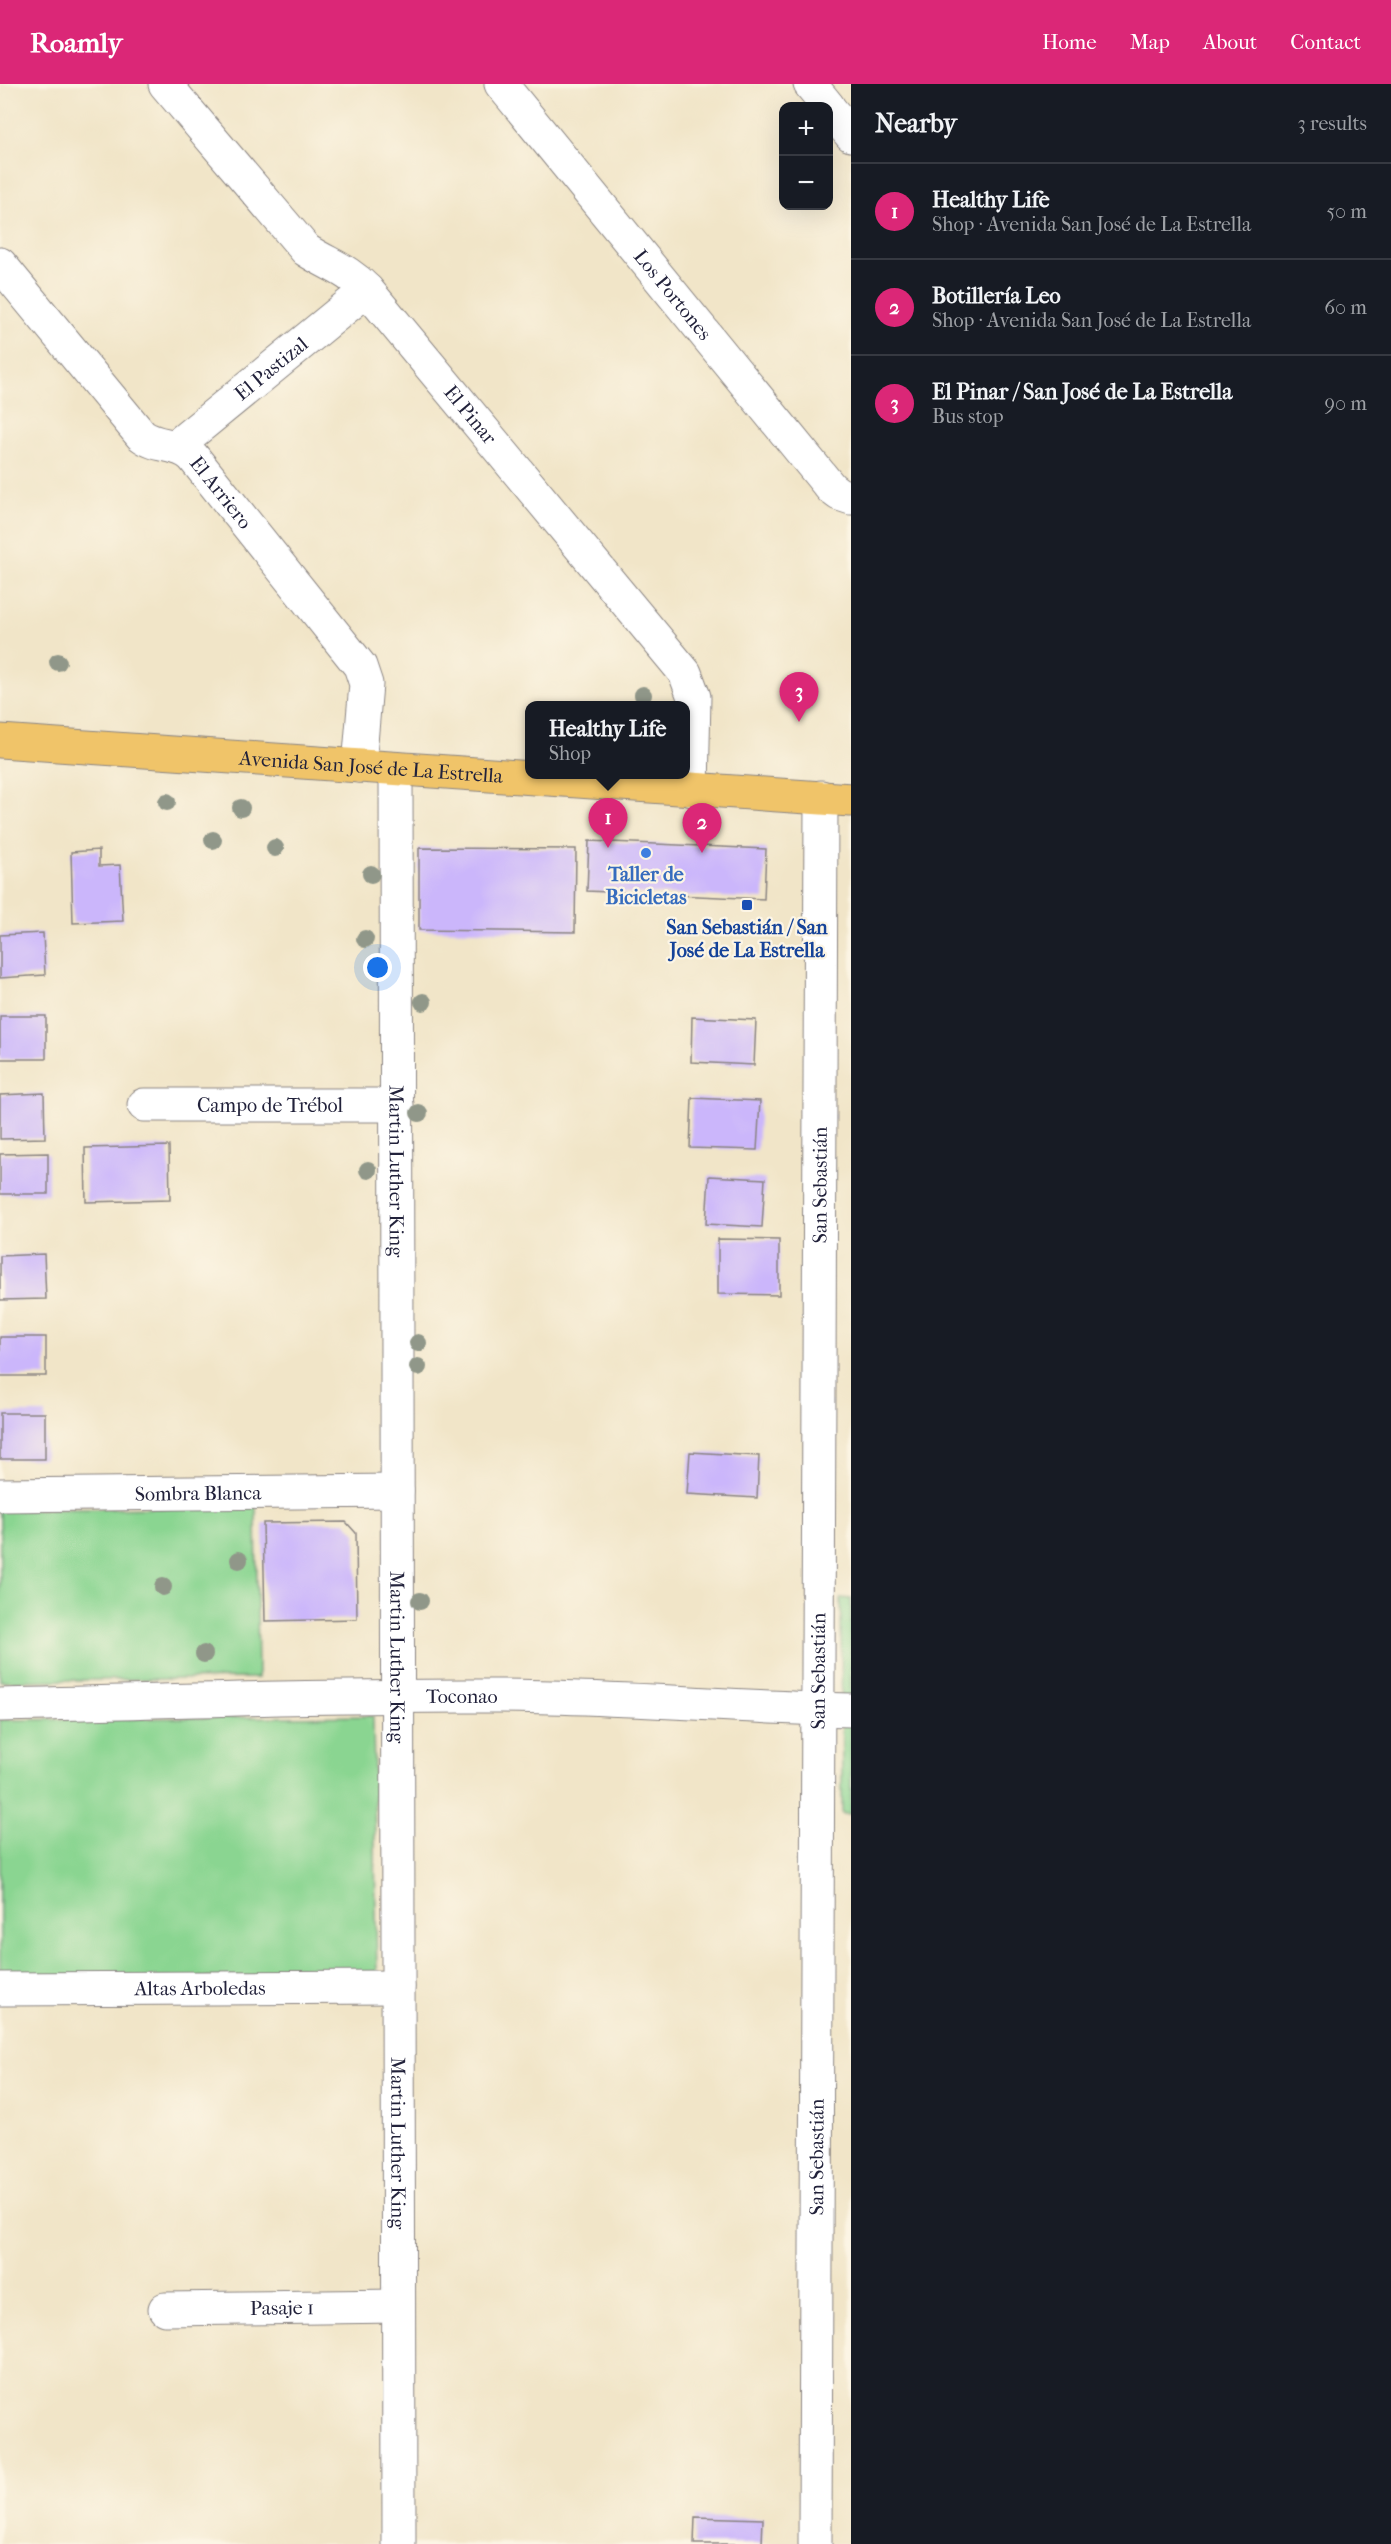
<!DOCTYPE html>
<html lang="en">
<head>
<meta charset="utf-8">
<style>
	body { margin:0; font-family:"IM FELL French Canon",serif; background:#20242c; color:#f1f3f6 }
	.controls { position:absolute; right:18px; top:18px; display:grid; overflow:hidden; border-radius:12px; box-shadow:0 6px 24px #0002 }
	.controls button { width:54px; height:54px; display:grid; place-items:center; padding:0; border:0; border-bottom:2px solid #363941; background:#171b24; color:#f1f3f6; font:30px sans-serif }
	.you { position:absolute; left:378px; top:884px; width:21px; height:21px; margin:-15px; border:4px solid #fff; border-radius:50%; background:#1a73e8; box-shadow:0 0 0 9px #1a73e833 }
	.badge { display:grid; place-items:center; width:39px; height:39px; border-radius:50%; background:#db2777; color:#fff; font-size:20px; font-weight:700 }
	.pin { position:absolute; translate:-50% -50px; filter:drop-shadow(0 2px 3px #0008) }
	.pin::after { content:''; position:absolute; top:32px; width:21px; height:18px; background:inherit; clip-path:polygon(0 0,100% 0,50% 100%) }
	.popup { position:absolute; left:525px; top:617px; width:165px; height:78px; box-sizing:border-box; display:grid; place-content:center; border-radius:12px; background:#171b24; filter:drop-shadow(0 2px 4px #0005); font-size:20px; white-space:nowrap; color:#9ea1a6 }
	.popup b { font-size:22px; color:#f1f3f6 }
	.popup::after { content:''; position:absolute; left:50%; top:100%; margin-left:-12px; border:12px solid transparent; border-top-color:#171b24 }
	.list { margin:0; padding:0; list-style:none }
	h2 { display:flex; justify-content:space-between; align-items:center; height:78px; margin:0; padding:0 24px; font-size:26px }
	h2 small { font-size:20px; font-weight:400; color:#9ea1a6 }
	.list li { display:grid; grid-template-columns:39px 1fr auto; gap:18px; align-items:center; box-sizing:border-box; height:96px; padding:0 24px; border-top:2px solid #363941 }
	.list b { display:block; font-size:22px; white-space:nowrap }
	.list p { margin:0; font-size:20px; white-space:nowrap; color:#9ea1a6 }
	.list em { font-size:20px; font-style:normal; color:#9ea1a6 }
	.map { position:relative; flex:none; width:851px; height:2460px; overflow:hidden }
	header { display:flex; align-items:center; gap:36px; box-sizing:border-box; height:84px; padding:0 30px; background:#db2777; color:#fff }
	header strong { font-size:28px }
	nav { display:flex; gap:33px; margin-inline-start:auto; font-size:21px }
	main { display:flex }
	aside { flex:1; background:#171b24 }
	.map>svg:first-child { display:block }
	.green { fill:#8ad591; stroke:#567c66; stroke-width:1.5 }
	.building { fill:#cbb6fb }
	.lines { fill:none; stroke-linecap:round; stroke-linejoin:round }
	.minor-casing { stroke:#8a8482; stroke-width:35 }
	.major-casing { stroke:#8a8482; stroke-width:35 }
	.minor { stroke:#fff; stroke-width:33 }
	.major { stroke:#f0c469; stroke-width:33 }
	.tree { fill:#909789 }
	.shop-dot { fill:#3f7fe0; stroke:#fcf5e5; stroke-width:2 }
	.transit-dot { fill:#1a4fb4; stroke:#fcf5e5; stroke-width:2 }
	.labels { text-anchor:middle; stroke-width:4.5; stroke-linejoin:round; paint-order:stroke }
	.street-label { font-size:20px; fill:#22223b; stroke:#fcf5e5 }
	.shop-label { font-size:20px; font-weight:bold; fill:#366cbe; stroke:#fcf5e5 }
	.transit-label { font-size:20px; font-weight:bold; fill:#164399; stroke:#fcf5e5 }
</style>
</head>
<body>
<header>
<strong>Roamly</strong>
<nav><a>Home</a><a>Map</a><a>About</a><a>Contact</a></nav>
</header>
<main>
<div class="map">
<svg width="851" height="2460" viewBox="0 0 851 2460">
	<rect width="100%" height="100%" fill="#fcf5e5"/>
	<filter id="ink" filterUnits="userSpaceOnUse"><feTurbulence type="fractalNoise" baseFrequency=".0167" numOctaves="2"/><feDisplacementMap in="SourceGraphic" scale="12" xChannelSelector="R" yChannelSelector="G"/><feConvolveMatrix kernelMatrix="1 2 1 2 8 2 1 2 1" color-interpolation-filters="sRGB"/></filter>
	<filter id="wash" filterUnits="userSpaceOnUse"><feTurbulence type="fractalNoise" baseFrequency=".008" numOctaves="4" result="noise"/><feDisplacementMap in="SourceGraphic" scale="24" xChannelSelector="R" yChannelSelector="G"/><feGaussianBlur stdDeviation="1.35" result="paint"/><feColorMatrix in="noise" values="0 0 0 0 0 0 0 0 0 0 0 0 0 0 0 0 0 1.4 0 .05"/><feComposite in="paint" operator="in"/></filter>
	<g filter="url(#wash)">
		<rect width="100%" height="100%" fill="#f1e5c8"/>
		<g class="green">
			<polygon points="256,1423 258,1594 0,1597 0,1426"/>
			<polygon points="841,1514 851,1515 851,1730 842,1730"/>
			<polygon points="373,1632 377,1891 0,1897 0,1636"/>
		</g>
		<g id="blocks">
			<g class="building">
				<polygon points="589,757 766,765 764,815 587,807"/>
				<polygon points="419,764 576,765 575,848 419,846"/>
				<polygon points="99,766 99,782 120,781 123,837 73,839 71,768"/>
				<polygon points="43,849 45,891 0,894 0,851"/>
				<rect x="0" y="932" width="46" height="43"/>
				<polygon points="692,933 756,936 754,981 691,978"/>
				<polygon points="44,1009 45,1054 0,1055 0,1011"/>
				<polygon points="692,1014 760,1017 757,1066 690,1064"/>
				<polygon points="169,1062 170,1116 86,1118 85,1064"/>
				<polygon points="48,1069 48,1110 0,1110 0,1070"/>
				<polygon points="709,1092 765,1095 762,1143 706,1140"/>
				<polygon points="718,1155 779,1156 779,1211 718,1210"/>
				<polygon points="44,1170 46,1215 0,1216 0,1172"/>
				<rect x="0" y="1253" width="46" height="39"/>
				<rect x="0" y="1329" width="45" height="46"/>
				<polygon points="690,1368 759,1372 757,1414 687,1410"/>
				<polygon points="346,1438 356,1449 357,1535 265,1537 263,1439"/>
				<polygon points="695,2433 763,2435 762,2460 694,2460"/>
			</g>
		</g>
	</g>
	<g filter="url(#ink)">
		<use href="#blocks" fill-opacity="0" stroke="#8a8482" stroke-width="1.5"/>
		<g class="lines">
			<defs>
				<g id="minor">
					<path id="s1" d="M165,0L306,166C329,181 347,185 367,206L685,589L694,613L692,706"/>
					<path id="s2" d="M501,0L831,404L839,410L851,414"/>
					<polyline points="810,0 828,22"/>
					<polyline points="828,23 851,51"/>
					<path id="s3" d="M0,180L141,351C157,364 179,358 193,373L360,582L366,600L359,682"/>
					<path id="s4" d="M175,363L367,206"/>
					<path id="s5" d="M396,685L399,2460"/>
					<path id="s6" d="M144,1021H397"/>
					<path id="s7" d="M0,1411L397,1407"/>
					<path id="s8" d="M0,1621C167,1617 335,1611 503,1612C619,1613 735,1623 851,1626"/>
					<path id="s9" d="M0,1905L398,1903"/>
					<path id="s10" d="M165,2225L398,2222"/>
					<path id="s11" d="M815,2460L821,713"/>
				</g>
				<g id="major">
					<path id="s12" d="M0,657L851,716"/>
				</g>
			</defs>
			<use href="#minor" class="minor-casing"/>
			<use href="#major" class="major-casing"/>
			<use href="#minor" class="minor"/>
			<use href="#major" class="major"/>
		</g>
		<g class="tree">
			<circle cx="58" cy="578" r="9"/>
			<circle cx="643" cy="611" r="9"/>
			<circle cx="167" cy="718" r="9"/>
			<circle cx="241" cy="724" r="9"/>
			<circle cx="213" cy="756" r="9"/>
			<circle cx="275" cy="764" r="9"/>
			<circle cx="371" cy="790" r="9"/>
			<circle cx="365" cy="855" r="9"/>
			<circle cx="423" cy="918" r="9"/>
			<circle cx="419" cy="1029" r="9"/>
			<circle cx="368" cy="1086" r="9"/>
			<circle cx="418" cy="1259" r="9"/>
			<circle cx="418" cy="1283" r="9"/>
			<circle cx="239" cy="1476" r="9"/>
			<circle cx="163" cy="1503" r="9"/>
			<circle cx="420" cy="1517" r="9"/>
			<circle cx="204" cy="1570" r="9"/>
		</g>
	</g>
	<circle class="shop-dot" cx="646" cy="769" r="6"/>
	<rect class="transit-dot" x="741" y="815" width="12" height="12" rx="3"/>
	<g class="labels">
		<g class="street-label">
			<text dy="7" stroke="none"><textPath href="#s2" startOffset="272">Los Portones</textPath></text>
			<text dy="7" stroke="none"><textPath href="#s4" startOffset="124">El Pastizal</textPath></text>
			<text dy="7" stroke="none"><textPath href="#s1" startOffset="453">El Pinar</textPath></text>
			<text dy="7" stroke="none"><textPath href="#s3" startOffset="324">El Arriero</textPath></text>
			<text dy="7" stroke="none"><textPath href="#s12" startOffset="372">Avenida San José de La Estrella</textPath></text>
			<text dy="7" stroke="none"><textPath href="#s6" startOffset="126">Campo de Trébol</textPath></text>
			<text dy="7" stroke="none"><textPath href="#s5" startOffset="402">Martin Luther King</textPath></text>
			<text dy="7" stroke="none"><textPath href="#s11" startOffset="1359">San Sebastián</textPath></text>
			<text dy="7" stroke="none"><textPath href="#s7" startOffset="198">Sombra Blanca</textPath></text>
			<text dy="7" stroke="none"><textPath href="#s5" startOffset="888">Martin Luther King</textPath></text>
			<text dy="7" stroke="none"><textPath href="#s11" startOffset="873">San Sebastián</textPath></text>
			<text dy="7" stroke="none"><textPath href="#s8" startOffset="462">Toconao</textPath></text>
			<text dy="7" stroke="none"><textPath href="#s9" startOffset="200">Altas Arboledas</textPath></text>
			<text dy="7" stroke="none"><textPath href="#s5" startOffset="1374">Martin Luther King</textPath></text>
			<text dy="7" stroke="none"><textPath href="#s11" startOffset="387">San Sebastián</textPath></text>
			<text dy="7" stroke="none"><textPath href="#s10" startOffset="117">Pasaje 1</textPath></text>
		</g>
		<g class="shop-label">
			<text x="646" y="797">Taller de<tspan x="646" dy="23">Bicicletas</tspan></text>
		</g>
		<g class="transit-label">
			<text x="747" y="850">San Sebastián / San<tspan x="747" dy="23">José de La Estrella</tspan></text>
		</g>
	</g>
</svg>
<div class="controls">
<button>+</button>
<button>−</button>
</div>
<div class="you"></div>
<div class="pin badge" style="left:608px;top:764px">1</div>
<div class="popup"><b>Healthy Life</b>Shop</div>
<div class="pin badge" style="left:702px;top:769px">2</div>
<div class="pin badge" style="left:799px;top:638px">3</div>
</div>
<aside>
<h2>Nearby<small>3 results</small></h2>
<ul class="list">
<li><span class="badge">1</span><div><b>Healthy Life</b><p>Shop · Avenida San José de La Estrella</p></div><em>50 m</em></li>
<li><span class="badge">2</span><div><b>Botillería Leo</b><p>Shop · Avenida San José de La Estrella</p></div><em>60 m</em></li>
<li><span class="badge">3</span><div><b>El Pinar / San José de La Estrella</b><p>Bus stop</p></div><em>90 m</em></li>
</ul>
</aside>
</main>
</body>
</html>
